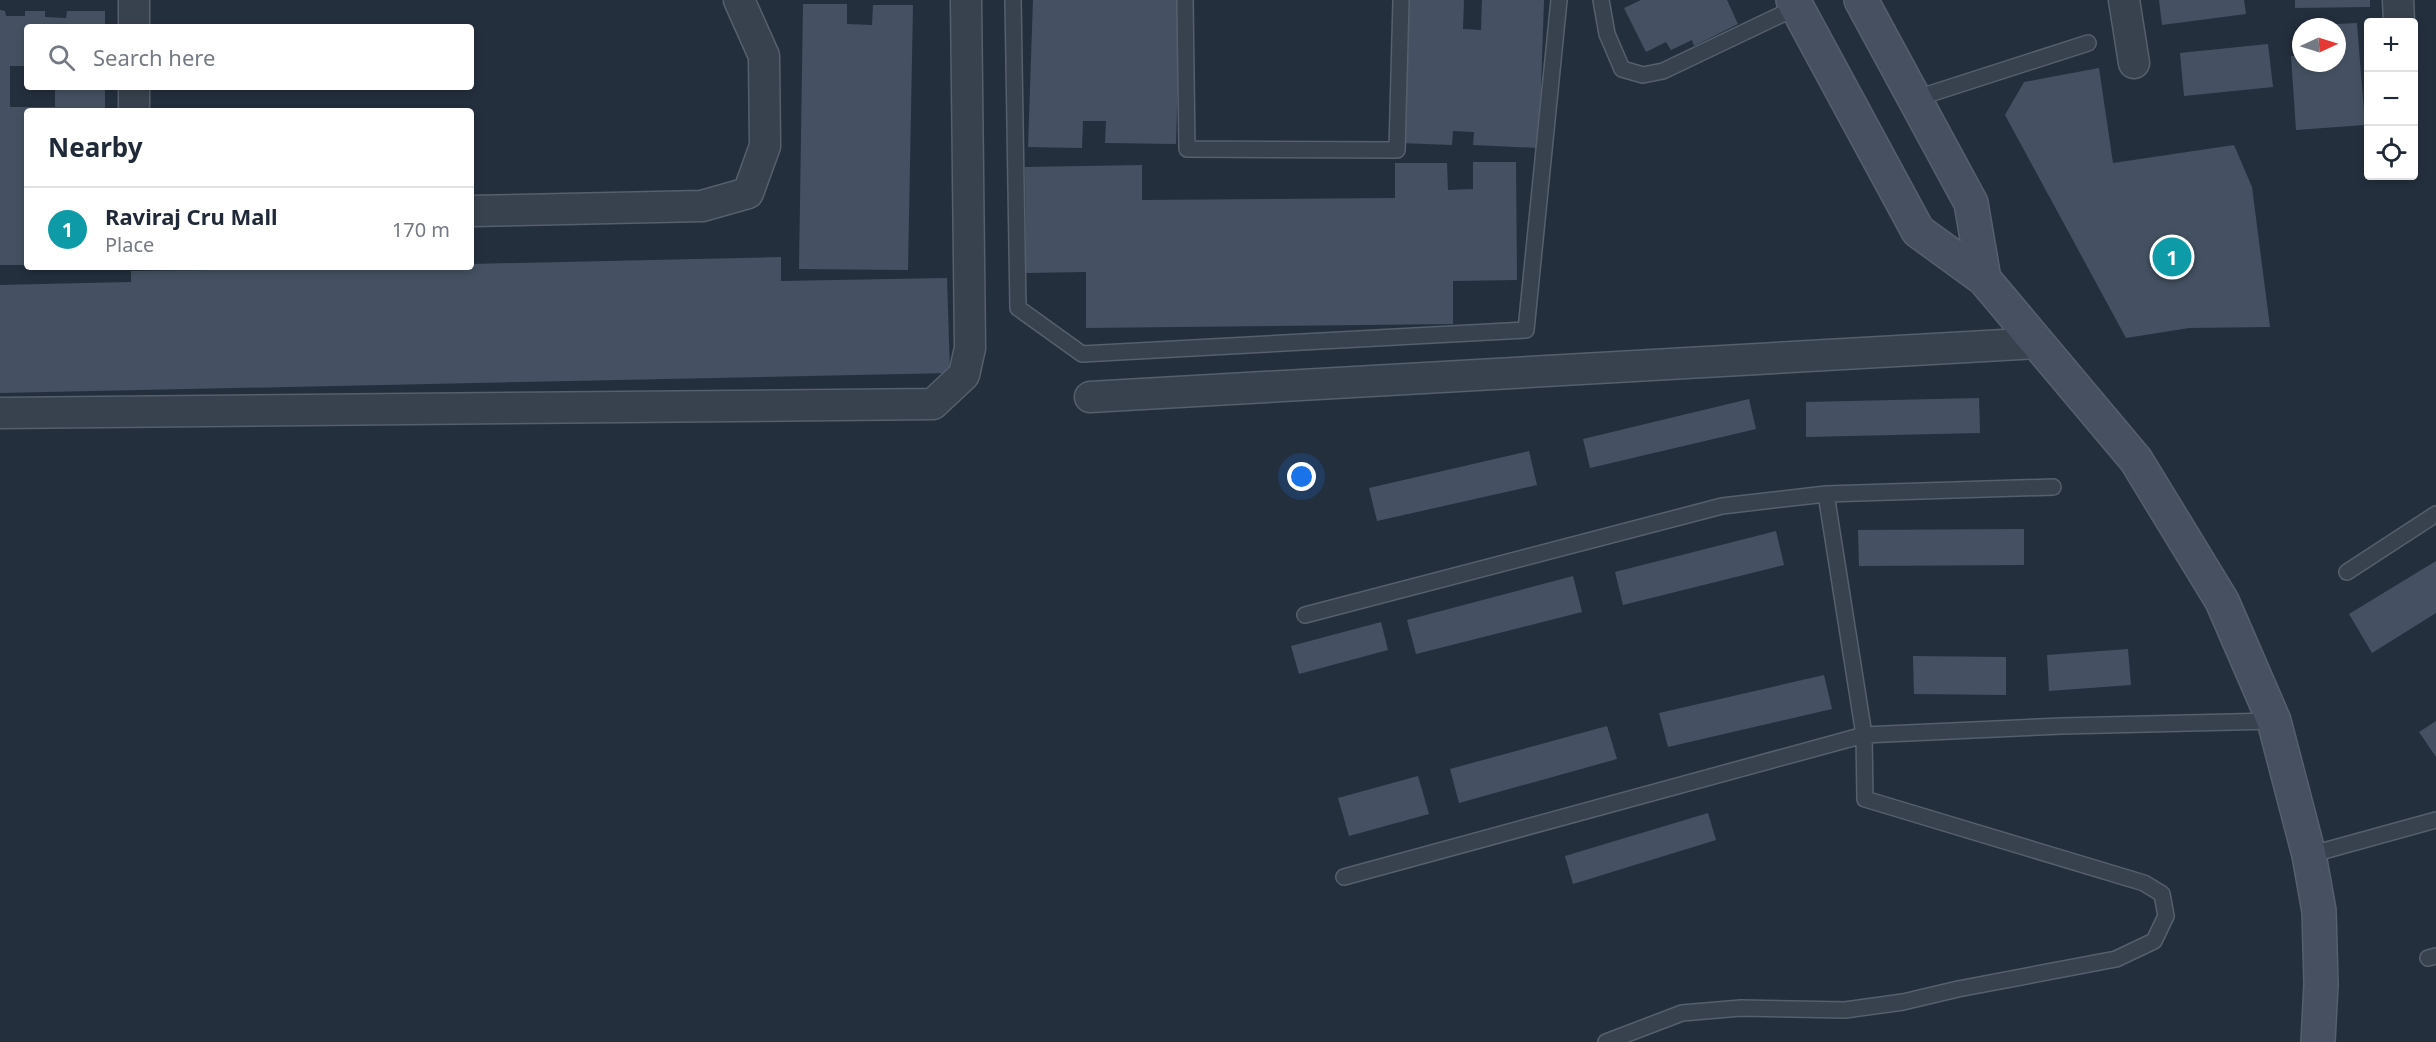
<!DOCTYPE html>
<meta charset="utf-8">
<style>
:root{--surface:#fff;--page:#f6f6f7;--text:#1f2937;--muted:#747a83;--line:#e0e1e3;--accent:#4f688e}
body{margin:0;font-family:"Noto Sans",sans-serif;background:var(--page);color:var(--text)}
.controls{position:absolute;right:18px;top:18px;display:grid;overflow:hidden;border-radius:6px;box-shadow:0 3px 9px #0003}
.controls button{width:54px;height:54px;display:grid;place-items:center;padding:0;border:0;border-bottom:2px solid var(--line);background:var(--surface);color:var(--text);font:30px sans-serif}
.compass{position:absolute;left:2292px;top:18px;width:54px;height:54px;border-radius:50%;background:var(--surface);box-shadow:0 3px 9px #0003;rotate:86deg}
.you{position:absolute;left:1302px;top:477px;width:21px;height:21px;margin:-15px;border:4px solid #fff;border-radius:50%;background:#1a73e8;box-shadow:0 0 0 9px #1a73e833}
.badge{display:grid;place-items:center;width:39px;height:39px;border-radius:50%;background:var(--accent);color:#fff;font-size:20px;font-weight:700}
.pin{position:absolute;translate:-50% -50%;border:3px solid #fff;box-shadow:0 2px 6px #0006}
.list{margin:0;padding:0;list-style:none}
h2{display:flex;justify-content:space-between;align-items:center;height:78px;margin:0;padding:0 24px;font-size:26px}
h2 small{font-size:20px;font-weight:400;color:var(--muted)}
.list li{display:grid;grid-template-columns:39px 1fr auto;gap:18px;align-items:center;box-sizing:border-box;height:84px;padding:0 24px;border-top:2px solid var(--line)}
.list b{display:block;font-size:22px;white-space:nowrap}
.list p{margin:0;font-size:20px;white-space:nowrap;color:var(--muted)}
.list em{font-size:20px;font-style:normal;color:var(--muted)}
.icon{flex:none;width:33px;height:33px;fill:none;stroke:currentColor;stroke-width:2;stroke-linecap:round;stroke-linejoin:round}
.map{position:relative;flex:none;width:2436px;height:1042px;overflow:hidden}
.search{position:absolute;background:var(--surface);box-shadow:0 3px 9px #0003;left:24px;top:24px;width:450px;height:66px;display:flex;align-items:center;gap:15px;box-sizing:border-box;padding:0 21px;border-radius:6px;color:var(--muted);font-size:22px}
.panel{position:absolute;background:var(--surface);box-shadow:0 3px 9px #0003;left:24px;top:108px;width:450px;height:162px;border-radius:6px}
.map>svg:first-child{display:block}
.building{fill:#455162}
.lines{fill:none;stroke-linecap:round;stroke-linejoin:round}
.lane-casing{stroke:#565f6c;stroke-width:18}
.street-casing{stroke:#565f6c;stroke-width:33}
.secondary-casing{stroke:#565f6c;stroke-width:36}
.lane{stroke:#38414e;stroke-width:15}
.street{stroke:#38414e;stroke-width:30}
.secondary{stroke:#465061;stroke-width:33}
</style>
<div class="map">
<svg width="2436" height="1042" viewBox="0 0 2436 1042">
<rect width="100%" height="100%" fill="#242f3e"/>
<path class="building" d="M1033,0H1180L1176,144L1105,143L1106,121H1083L1082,148L1028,147Z
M1405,0H1464L1463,29L1481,30L1482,0H1544L1539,148L1473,145L1474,132L1453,131L1452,145L1400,143Z
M1641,0H1727L1738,24L1694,46L1692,40L1671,50L1666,42L1646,52L1624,8Z
M2159,0H2244L2246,14L2162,25Z
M2295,0H2370V7L2295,8Z
M803,4H847V24L872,25L873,5H913L908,270L799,269Z
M0,10L5,11L6,16H25V11H45V17L66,18L67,11H105V27H27V66H10V107H55V87H105V111H27V265H0Z
M2357,23L2365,125L2296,130L2291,56H2297L2295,35L2301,34V63H2337V27L2317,25Z
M2268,44L2273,87L2184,96L2180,53Z
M2099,68L2113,163L2234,145L2252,187L2270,327L2189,328L2126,338L2005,115L2024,82Z
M1473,162H1516L1517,280L1453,281V324L1086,328V272L1026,273L1025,167L1142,165V200L1395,198V163H1447L1448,190L1473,189Z
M781,257V281L947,278L950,373L0,393V285L131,282V271L471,267V264Z
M1979,398L1980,433L1806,437V402Z
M1749,399L1756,429L1590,468L1583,439Z
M1529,451L1537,485L1377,521L1369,488Z
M2024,529V565L1859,566L1858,530Z
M1776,531L1784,565L1623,605L1615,572Z
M2436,561V613L2372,653L2349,614Z
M1573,576L1582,612L1416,654L1407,620Z
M1381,622L1388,650L1299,674L1291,646Z
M2128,649L2131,685L2049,691L2047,655Z
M1913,656L2006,657V695L1914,694Z
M1824,675L1832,709L1668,747L1659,713Z
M2436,721V757L2419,732Z
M1607,726L1617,759L1459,803L1450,769Z
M1418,776L1429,814L1349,836L1338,798Z
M1708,813L1716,840L1573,884L1565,856Z"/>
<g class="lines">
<defs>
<path id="lane" d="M1013,0L1018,308L1082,354L1526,330L1559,0
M1185,0L1187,149L1397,150L1401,0
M1601,0L1607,34L1622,69L1643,75L1663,71L1797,7
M1914,99L2088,43
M2347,572L2436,514
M1305,615L1722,506L1826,494
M2309,855L2436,820
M1344,877L1864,735L2062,726L2274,721
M2428,958L2436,956
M1606,1042L1682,1013L1741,1008L1845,1010L1903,1002L1958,989L2116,959L2154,941L2166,916L2162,894L2144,883L1865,799L1864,735L1826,494L2053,487"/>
<path id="street" d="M2124,0L2134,63
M2398,0L2399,22
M134,27V0
M134,111V87
M471,211L702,206L748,193L765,146L764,56L739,0
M1090,397L2038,343
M0,413L933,404L964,375L970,348L966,0"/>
<path id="secondary" d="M1793,0L1918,231L1984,279L2136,460L2222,601L2274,721L2309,855L2319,911L2321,984L2318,1042
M1861,0L1971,203L1984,279"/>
</defs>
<use href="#lane" class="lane-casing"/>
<use href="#street" class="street-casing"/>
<use href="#secondary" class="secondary-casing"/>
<use href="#lane" class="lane"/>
<use href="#street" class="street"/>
<use href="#secondary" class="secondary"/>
</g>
</svg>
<div class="controls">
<button>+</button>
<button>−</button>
<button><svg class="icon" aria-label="locate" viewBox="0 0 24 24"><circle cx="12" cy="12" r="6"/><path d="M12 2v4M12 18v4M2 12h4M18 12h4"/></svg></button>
</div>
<svg class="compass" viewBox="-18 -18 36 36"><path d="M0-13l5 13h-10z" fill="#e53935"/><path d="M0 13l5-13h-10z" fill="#747a83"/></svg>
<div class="you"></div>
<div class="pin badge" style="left:2172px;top:257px;background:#0f9aa8">1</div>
<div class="search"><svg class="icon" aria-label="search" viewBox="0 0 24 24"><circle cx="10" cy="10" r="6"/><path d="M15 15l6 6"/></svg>Search here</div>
<section class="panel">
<h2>Nearby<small></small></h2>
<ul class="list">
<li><span class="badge" style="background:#0f9aa8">1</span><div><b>Raviraj Cru Mall</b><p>Place</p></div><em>170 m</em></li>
</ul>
</section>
</div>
